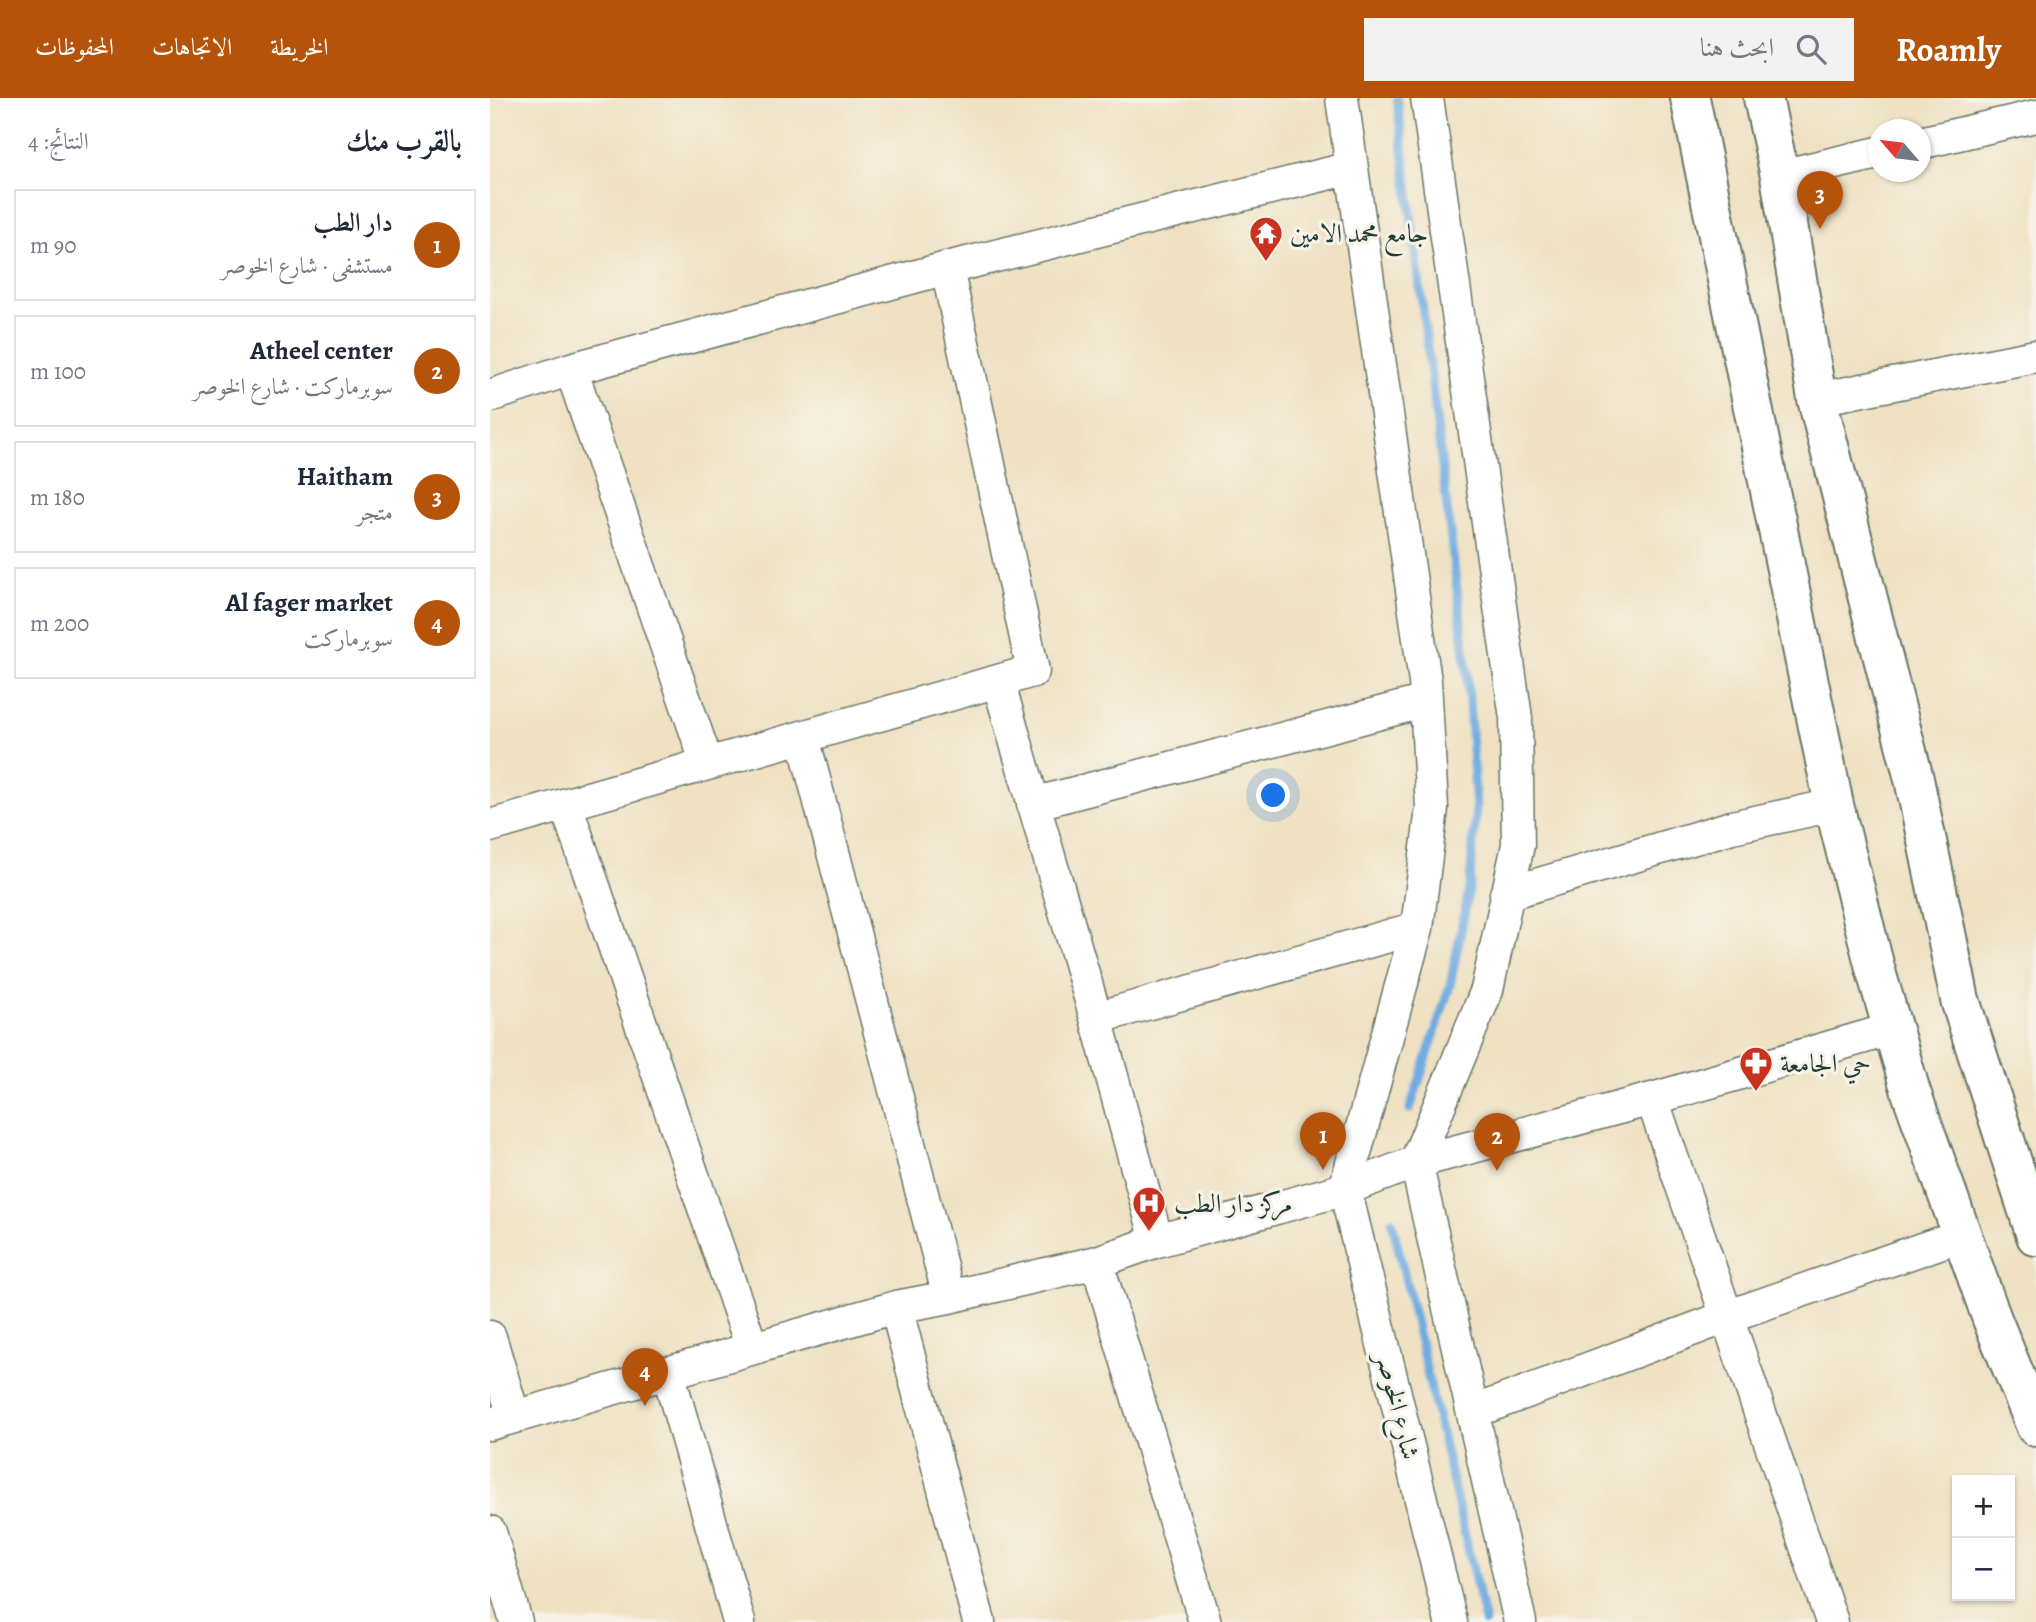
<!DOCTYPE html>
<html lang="ar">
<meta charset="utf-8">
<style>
:root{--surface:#fff;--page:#f2f2f3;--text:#1f2937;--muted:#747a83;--line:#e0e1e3;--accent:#b45309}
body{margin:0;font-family:Alegreya,Amiri,serif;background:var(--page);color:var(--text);direction:rtl}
.controls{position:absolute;right:21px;bottom:21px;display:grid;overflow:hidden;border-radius:0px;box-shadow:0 2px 5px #0004}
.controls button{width:63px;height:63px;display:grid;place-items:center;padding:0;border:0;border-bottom:2px solid var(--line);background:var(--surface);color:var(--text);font:35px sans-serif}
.compass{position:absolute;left:1378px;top:21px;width:63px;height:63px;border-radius:50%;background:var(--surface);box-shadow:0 2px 5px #0004;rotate:298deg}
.you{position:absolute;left:784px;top:698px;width:24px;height:24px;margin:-18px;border:5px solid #fff;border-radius:50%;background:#1a73e8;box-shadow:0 0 0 10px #1a73e833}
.badge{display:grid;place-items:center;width:46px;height:46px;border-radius:50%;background:var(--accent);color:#fff;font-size:23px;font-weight:700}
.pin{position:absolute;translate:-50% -58px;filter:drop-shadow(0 2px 4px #0008)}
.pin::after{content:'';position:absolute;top:37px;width:24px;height:21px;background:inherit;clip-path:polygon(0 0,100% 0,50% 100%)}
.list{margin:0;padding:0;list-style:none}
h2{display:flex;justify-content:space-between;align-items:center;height:91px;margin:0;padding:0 28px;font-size:30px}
h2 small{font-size:23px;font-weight:400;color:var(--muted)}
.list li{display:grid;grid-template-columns:46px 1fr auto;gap:21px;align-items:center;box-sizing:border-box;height:112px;margin:0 14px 14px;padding:0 14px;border:2px solid var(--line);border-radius:0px}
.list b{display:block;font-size:26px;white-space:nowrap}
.list p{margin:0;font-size:23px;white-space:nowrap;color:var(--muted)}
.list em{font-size:23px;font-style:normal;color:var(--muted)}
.icon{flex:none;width:38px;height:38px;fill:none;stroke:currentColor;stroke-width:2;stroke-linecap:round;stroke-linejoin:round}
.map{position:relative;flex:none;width:1546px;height:1524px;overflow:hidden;direction:ltr}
header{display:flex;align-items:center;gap:42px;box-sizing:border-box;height:98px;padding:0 35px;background:var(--accent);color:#fff}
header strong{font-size:33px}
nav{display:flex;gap:38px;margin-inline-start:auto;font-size:24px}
.search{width:490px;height:63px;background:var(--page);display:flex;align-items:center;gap:18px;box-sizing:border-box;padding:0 24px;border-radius:0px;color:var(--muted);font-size:26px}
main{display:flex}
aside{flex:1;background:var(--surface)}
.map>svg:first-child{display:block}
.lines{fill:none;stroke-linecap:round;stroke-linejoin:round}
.stream{stroke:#6face1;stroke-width:9}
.street-casing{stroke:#687666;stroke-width:35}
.secondary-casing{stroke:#687666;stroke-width:42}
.street{stroke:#fff;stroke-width:32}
.secondary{stroke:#fff;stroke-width:38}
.labels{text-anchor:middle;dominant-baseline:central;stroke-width:6;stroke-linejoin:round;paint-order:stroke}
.poi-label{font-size:26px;fill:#1f3d34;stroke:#f7f3e8;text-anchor:start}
.street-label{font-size:26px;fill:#1f3d34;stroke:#f7f3e8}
</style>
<header>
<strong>Roamly</strong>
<div class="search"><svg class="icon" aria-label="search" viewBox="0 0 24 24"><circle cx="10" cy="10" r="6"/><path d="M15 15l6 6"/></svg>ابحث هنا</div>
<nav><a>الخريطة</a><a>الاتجاهات</a><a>المحفوظات</a></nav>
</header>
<main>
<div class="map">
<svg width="1546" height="1524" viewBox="0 0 1546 1524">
<rect width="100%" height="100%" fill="#f7f3e8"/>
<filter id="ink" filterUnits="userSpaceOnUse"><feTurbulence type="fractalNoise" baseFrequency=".0143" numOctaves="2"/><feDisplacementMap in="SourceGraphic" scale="14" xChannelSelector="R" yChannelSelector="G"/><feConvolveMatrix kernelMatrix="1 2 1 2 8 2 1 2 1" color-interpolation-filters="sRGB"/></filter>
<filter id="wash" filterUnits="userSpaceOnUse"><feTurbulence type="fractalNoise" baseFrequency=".00686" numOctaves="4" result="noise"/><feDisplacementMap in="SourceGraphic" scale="28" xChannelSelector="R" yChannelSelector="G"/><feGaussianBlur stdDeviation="1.57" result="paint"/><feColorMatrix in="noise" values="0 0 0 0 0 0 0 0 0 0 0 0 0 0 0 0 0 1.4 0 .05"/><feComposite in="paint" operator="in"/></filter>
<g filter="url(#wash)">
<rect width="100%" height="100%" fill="#efe1c2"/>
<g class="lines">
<path class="stream" d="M907,0L977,573L986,710L980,786L960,888L920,1011
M902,1123L995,1524"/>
</g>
</g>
<g filter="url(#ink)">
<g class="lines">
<defs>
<path id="street" d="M852,0L935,583L942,710L927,830L855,1091L961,1524
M937,0L1026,620L1028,747L997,892L926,1064L1030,1524
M1430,45L1546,18
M1290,78L1388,55
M81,271L217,666
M0,298L81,271L457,170L861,70
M1327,301L1546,258
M508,583L606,920L667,1143
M313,639L459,1199
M543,706L936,603
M76,707L262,1250
M0,728L543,573L457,170
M1016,796L1242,729L1344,707
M606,920L927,830
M1162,1001L1342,1524
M607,1164L715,1524
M406,1209L489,1524
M0,1239L24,1319
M178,1274L249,1524
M983,1314L1236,1219L1472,1137
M0,1326L406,1209L459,1199L607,1164L667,1143L855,1091L926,1064L1162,1001L1402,931
M0,1434L26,1524"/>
<path id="secondary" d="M1200,0L1344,707L1385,870L1421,994L1502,1221L1546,1329
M1273,0L1290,78L1327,301L1424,681L1470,902L1546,1138"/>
</defs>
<use href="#street" class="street-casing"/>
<use href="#secondary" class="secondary-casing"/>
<use href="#street" class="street"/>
<use href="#secondary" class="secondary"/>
</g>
</g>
<defs>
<symbol id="temple-pin" viewBox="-11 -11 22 30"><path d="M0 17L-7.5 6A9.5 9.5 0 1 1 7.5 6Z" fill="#c8321e" stroke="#f7f3e8"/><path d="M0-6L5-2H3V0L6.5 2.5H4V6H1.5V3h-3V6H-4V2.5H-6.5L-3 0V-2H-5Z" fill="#fff"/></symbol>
<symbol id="pharmacy-pin" viewBox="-11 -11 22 30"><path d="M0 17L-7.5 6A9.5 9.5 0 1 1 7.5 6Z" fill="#c8321e" stroke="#f7f3e8"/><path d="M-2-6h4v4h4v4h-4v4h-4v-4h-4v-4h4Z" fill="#fff"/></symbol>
<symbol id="hospital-pin" viewBox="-11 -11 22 30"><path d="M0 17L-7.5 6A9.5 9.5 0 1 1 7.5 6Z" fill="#c8321e" stroke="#f7f3e8"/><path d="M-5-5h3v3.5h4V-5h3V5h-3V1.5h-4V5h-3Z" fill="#fff"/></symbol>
</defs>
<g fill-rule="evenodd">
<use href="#temple-pin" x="757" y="116" width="38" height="52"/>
<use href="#pharmacy-pin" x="1247" y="946" width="38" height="52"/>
<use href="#hospital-pin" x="640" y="1086" width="38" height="52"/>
</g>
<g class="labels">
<g class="poi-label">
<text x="800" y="135">جامع محمد الامين</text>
<text x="1290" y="965">حي الجامعة</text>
<text x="684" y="1105">مركز دار الطب</text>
</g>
<g class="street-label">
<text transform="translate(908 1308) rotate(76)">شارع الخوصر</text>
</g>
</g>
</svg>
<div class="controls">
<button>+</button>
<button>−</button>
</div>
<svg class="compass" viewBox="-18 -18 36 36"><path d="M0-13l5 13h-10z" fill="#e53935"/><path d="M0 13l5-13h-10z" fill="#747a83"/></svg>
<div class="you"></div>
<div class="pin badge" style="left:833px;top:1072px">1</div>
<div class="pin badge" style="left:1007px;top:1073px">2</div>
<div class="pin badge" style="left:1330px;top:131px">3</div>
<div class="pin badge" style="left:155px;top:1308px">4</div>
</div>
<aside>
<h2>بالقرب منك<small>النتائج: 4</small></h2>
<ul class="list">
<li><span class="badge">1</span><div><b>دار الطب</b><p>مستشفى · شارع الخوصر</p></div><em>90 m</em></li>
<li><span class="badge">2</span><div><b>Atheel center</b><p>سوبرماركت · شارع الخوصر</p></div><em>100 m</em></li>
<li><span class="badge">3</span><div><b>Haitham</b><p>متجر</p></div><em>180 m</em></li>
<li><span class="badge">4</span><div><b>Al fager market</b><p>سوبرماركت</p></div><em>200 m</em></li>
</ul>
</aside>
</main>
